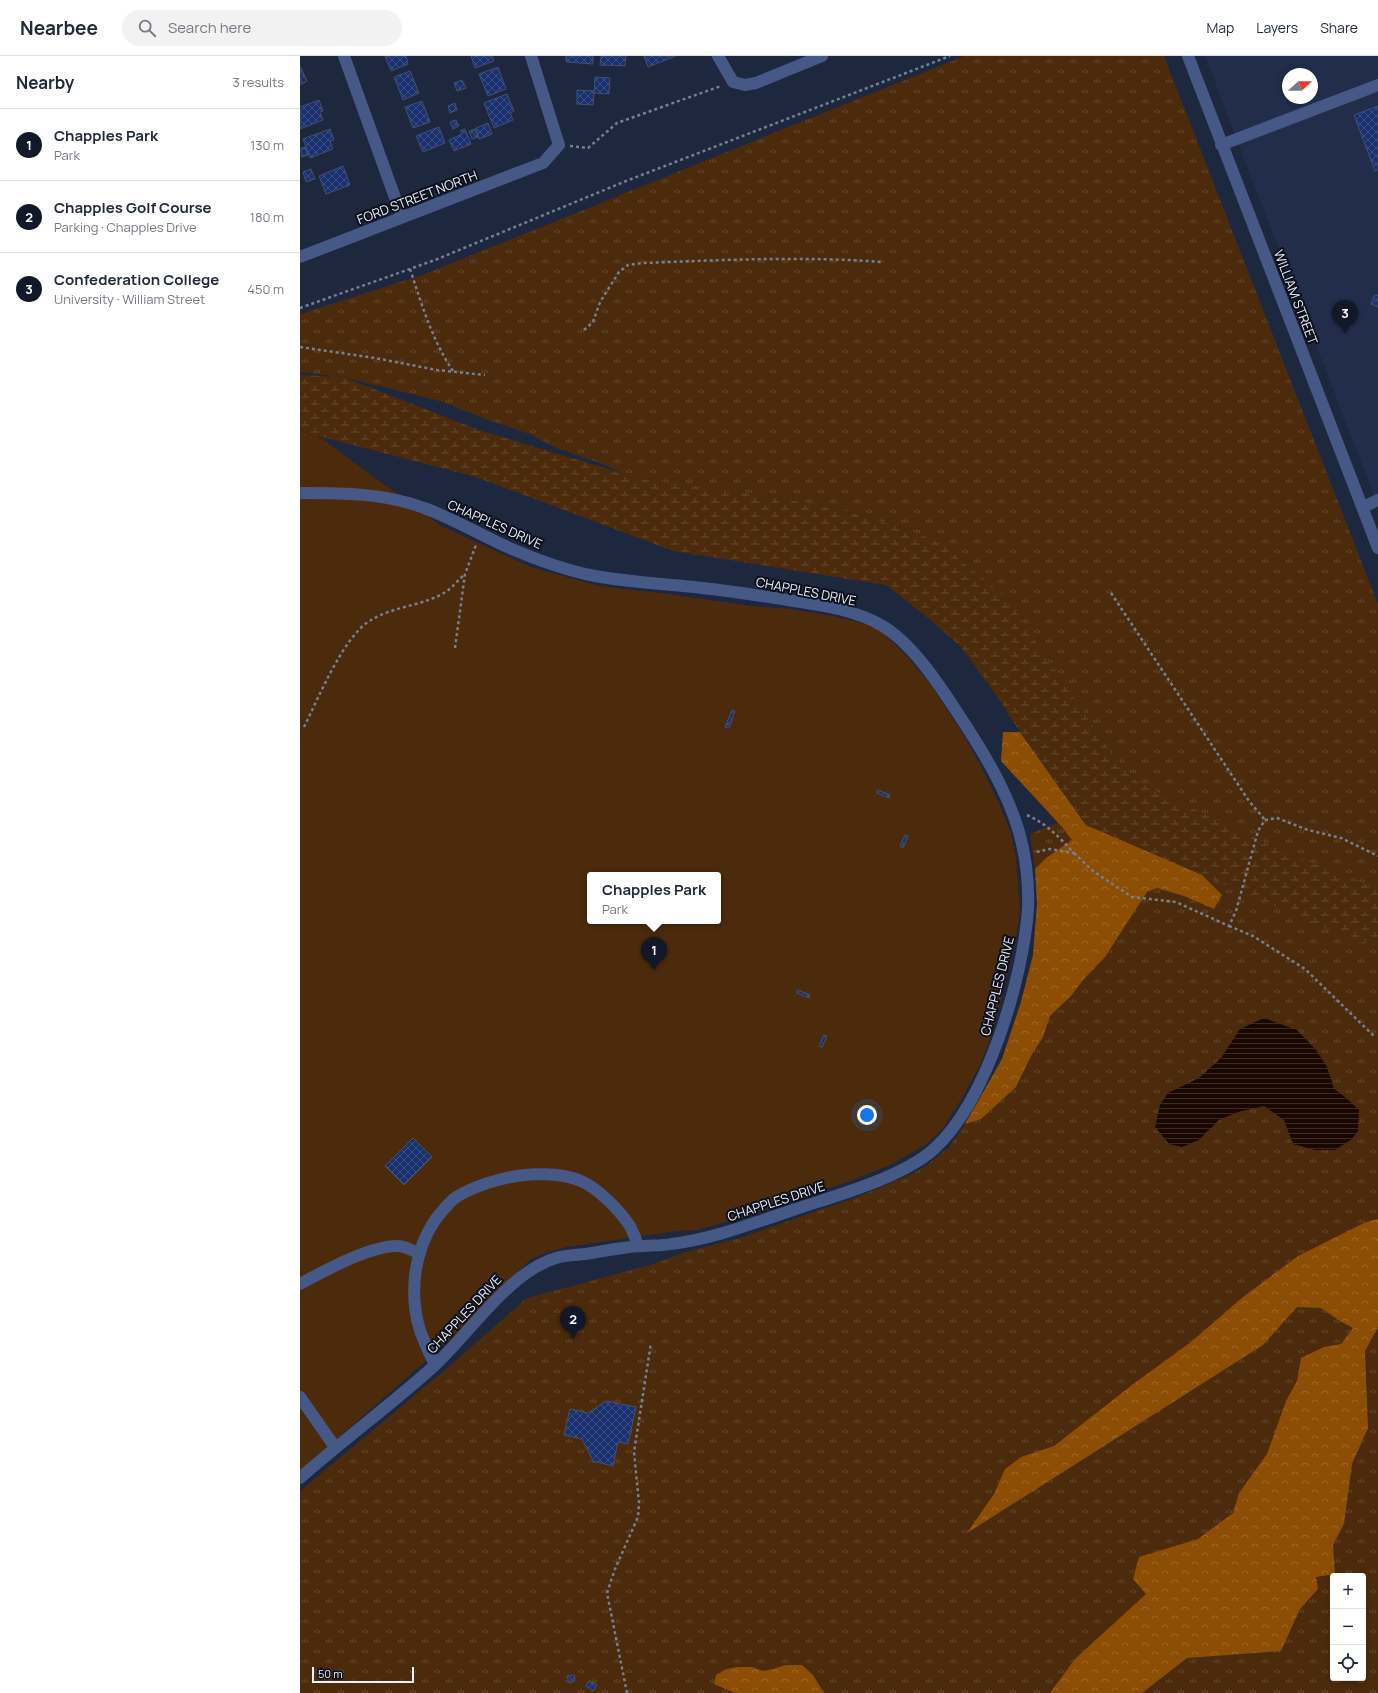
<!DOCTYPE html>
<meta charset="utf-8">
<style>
:root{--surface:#fff;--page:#f2f2f3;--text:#1f2937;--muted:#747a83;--line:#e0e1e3;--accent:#111827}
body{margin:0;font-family:Manrope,sans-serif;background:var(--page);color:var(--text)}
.controls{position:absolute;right:12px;bottom:12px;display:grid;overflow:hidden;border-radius:4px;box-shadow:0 2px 6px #0003}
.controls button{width:36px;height:36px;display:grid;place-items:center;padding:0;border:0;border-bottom:1px solid var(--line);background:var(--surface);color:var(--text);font:20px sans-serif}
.compass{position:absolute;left:982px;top:12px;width:36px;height:36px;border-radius:50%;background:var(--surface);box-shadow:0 2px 6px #0003;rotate:69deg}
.scale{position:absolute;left:12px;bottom:10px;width:102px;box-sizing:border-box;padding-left:4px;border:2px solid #eaf0fd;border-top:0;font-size:11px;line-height:14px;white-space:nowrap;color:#eaf0fd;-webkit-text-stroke:3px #0c101b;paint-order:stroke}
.you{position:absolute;left:567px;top:1059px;width:14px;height:14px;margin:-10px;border:3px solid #fff;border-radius:50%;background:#1a73e8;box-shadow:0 0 0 6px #1a73e833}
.badge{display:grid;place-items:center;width:26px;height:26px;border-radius:50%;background:var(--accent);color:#fff;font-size:13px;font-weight:700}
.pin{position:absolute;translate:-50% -33px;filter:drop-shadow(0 1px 2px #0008)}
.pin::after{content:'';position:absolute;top:21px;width:14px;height:12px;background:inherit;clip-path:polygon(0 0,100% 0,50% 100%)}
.popup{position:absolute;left:287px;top:816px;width:134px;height:52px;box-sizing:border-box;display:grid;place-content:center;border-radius:4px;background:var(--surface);filter:drop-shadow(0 1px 3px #0005);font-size:13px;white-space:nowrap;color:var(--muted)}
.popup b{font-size:15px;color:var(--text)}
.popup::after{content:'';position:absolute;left:50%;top:100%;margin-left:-8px;border:8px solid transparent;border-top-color:var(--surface)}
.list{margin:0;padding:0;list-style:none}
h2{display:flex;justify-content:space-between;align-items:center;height:52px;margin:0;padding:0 16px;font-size:17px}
h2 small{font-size:13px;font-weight:400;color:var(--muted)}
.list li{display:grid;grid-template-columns:26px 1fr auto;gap:12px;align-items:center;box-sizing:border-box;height:72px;padding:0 16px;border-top:1px solid var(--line)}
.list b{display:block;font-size:15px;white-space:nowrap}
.list p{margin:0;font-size:13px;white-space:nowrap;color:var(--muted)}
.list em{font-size:13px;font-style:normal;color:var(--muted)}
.icon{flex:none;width:22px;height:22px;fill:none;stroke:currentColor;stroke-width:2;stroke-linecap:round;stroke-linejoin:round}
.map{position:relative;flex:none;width:1078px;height:1637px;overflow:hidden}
header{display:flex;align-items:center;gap:24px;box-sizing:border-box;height:56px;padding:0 20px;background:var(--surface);border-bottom:1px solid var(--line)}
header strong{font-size:19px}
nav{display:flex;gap:22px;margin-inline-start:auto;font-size:14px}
.search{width:280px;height:36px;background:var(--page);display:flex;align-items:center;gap:10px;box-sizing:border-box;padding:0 14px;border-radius:22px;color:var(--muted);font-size:15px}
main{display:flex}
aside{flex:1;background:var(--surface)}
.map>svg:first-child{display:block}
.built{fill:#212d4b;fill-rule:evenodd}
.grass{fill:url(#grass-tufts);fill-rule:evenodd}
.forest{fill:url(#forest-crowns)}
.wetland{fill:url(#wetland-marsh)}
.park{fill:#4b2b0b;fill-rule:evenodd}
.water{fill:url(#water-rules)}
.building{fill:url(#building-cross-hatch);stroke:#44506a}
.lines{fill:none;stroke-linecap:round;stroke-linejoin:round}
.path{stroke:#777f92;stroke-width:2.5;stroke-dasharray:3 3;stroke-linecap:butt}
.minor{stroke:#465986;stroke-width:12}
.labels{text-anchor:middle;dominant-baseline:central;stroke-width:4;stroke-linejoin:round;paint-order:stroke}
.street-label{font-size:13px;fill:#eaf0fd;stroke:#0c101b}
</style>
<header>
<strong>Nearbee</strong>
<div class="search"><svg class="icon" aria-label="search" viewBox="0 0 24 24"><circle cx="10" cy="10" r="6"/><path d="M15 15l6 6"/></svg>Search here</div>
<nav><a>Map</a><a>Layers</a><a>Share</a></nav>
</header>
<main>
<aside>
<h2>Nearby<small>3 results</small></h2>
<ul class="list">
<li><span class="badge">1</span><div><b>Chapples Park</b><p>Park</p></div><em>130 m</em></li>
<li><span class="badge">2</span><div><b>Chapples Golf Course</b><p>Parking · Chapples Drive</p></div><em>180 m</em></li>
<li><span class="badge">3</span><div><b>Confederation College</b><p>University · William Street</p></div><em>450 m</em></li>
</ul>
</aside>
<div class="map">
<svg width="1078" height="1637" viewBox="0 0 1078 1637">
<defs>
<pattern id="grass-tufts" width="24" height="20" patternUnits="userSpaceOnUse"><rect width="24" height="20" fill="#4b2b0b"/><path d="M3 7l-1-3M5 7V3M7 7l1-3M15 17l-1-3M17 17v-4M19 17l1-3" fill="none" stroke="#654a2f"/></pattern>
<pattern id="forest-crowns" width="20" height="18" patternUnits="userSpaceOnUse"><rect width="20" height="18" fill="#8c4e05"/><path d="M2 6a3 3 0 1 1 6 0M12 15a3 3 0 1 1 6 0" fill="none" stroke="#9c682a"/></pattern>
<pattern id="wetland-marsh" width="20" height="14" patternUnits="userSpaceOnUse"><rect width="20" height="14" fill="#4b2b0b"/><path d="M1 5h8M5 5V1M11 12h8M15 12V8" fill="none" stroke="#654a2f"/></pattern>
<pattern id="water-rules" width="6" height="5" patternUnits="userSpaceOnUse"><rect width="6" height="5" fill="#190700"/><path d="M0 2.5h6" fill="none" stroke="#3b2b26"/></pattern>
<pattern id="building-cross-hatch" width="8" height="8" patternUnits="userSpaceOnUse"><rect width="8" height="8" fill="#1b316f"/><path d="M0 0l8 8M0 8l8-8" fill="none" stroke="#3c4f84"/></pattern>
</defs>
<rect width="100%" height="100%" fill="#1d273e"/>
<path class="built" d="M905,0H1078V450L945,105ZM988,18H1012V42H988Z"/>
<path class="grass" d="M664,0H864L1078,548V1637H0V1435L145,1314L227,1242L350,1209L389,1195L440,1182L560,1140L612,1118L626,1110L649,1091L665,1068L702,1003L721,946L733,899L737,848L736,820L730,778L842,730L831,720L810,695L744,599L679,520L660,504L612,475L545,455L480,442L428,436H363L300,407L256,392L230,378L185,363L143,346L43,321L0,316V258L125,218ZM1033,1520H1063V1622H1033Z"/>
<path class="forest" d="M703,676H720L786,769L901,818L922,839L914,853L884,840L857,832L847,836L805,901L783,924L771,940L750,960L743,981L731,1000L716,1031L681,1063L665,1068L702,1003L721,946L733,899L737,848L735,813L746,802L772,784L762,771L701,705Z
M1078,1163V1271L1065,1295L1068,1372L1052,1408L1044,1468L1033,1489L1035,1518L1016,1521L1018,1533L1000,1553L981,1595L887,1602L842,1637H750L775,1603L846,1538L833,1523L839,1501L898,1483L933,1457L939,1437L967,1398L986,1345L997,1325L1001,1302L1024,1291L1041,1288L1053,1272L1040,1265L1021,1252L997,1251L963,1289L667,1477L694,1438L705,1413L721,1401L754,1390L832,1329L891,1286L943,1241L998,1200L1066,1166Z
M486,1609H502L513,1619L524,1637H435L414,1628L416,1619L427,1613L437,1611H452L463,1615L473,1613Z"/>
<path class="wetland" d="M0,319L43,321L179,374L341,423L480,442L545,455L612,475L644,489L667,510L706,540L744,598L810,695L831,720L839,727L990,798L1078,833V880L1063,888L786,769L720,676L697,640L660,590L629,563L586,529L373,495L176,421L18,380H0Z"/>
<path class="park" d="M0,380H18L141,470L231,511L300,530L361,537L451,550L491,553L533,560L566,568L582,576L608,601L631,629L659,671L681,710L700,749L711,777L716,802L720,855L715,887L693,976L680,1009L661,1044L644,1071L627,1088L590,1109L548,1126L422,1167L398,1174L377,1175L267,1191L248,1196L231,1203L151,1283L0,1415ZM290,819H418V865H290Z"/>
<path class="water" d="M964,962L997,974L1016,994L1027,1011L1034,1033L1045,1041L1059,1054L1058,1075L1052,1083L1035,1094H1015L993,1088L984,1064L964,1050L938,1056L919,1064L899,1084L882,1091L869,1088L855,1071L860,1049L868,1037L899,1022L921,1002L940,973Z"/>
<path class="building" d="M85,0H106L108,8L91,15Z
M171,0H192L194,5L175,12Z
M266,0H293V8L266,6Z
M301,0H326L325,10L300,9Z
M344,0H376L348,11Z
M0,10L7,25L0,29Z
M198,11L206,33L188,40L179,18Z
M110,15L119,37L103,44L94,21Z
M295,21L310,22L309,38L294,37Z
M162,24L166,32L157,35L154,27Z
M277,34L294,35L293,49L277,48Z
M207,38L214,55L210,57L213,64L194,72L184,47Z
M19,44L23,55L20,56L23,64L0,73V51Z
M122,45L130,66L113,72L105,51Z
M155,47L157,54L150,57L148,50Z
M1078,50V114L1075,115L1054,59Z
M156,64L159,70L153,73L150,66Z
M188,67L192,78L179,83L176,72Z
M139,71L145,87L123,96L116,80Z
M30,73L34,84L30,85L33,93L10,102L3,83Z
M165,73L171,88L154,95L149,84L162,78L160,75Z
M175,73L178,81L172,83L169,75Z
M5,91L8,99L2,101L0,93Z
M43,110L50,129L26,138L19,120Z
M11,113L15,123L6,126L3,116Z
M1078,239V251L1071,248L1074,240Z
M432,654L435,655L429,672L425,671Z
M578,734L590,739L589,742L577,737Z
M605,779L608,780L603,792L600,790Z
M498,934L510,939L509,942L497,937Z
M524,979L527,980L522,991L519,990Z
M113,1082L132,1101L104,1129L85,1110Z
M306,1345L336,1351L328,1388L318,1386L313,1410L293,1405L282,1383L264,1379L270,1353L288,1357Z
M274,1619L275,1625L269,1627L267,1620Z
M289,1625L297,1629L293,1635L286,1630Z"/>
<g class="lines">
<path class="path" d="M270,90L288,92L317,67L421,30
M110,213C122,249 132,284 153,315
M0,252L135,204L326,125L650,0
M284,274L293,266L300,246L319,216L328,209L343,207C423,204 503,200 582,206
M0,291L75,302L137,314L185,319
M811,537L949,745L965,764
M155,592L165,518L176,489
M4,671C18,643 44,579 71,564C94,550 127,549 147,535C154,530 159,523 165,518
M727,759C747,768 759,781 774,797L750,793L736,796
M774,797L793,815L832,841L876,846L929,870L936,855L958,775L965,764L977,762L1008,774L1041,782L1078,800
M929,870L953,880L1005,913L1075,981
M327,1637L307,1537L315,1513L338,1461L339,1447L334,1396L351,1287"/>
<path class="minor" d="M44,0L102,161
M418,0L433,26L445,29L456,27L522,0
M888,0L1078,492
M921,89L1078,29
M0,201L243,107L259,89L231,0
M0,437C42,437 85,437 124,452C152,462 177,477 203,489C232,502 264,514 295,520C333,527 373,528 411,533C437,536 462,540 488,544C519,549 553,553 581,569C612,587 638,627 657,656C682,694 706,732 719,776C726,801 729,828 728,853C723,923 687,1045 634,1093C602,1122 534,1140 493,1154C453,1167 413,1183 371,1188C362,1190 352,1189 342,1190C323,1191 304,1195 285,1198C276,1199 265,1199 256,1202C209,1216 170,1277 134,1310C91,1349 44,1383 0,1422
M1063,451L1078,444
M0,1228C24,1215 71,1189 98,1190C105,1190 113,1195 119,1197
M135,1309C127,1292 119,1276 116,1258C110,1221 119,1180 144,1153C148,1149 151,1145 155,1142C170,1132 189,1126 206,1122C227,1117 261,1116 281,1125C298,1132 320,1155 330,1170C333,1176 336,1183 338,1190
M0,1341L35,1391"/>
</g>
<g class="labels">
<g class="street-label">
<text transform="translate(117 141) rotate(-21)">FORD STREET NORTH</text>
<text transform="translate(996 241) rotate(69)">WILLIAM STREET</text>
<text transform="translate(195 468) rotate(24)">CHAPPLES DRIVE</text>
<text transform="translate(506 535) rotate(11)">CHAPPLES DRIVE</text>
<text transform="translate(697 930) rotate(-76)">CHAPPLES DRIVE</text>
<text transform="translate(476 1145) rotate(-18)">CHAPPLES DRIVE</text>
<text transform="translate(164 1258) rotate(-47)">CHAPPLES DRIVE</text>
</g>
</g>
</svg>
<div class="controls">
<button>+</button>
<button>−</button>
<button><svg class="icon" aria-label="locate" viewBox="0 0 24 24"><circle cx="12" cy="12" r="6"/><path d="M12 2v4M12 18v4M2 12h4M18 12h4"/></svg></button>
</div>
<svg class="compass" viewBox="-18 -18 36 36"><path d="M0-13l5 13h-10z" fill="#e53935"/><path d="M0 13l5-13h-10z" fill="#747a83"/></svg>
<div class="scale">50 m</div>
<div class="you"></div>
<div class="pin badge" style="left:354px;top:914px">1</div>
<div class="popup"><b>Chapples Park</b>Park</div>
<div class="pin badge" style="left:273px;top:1283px">2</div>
<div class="pin badge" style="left:1045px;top:277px">3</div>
</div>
</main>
